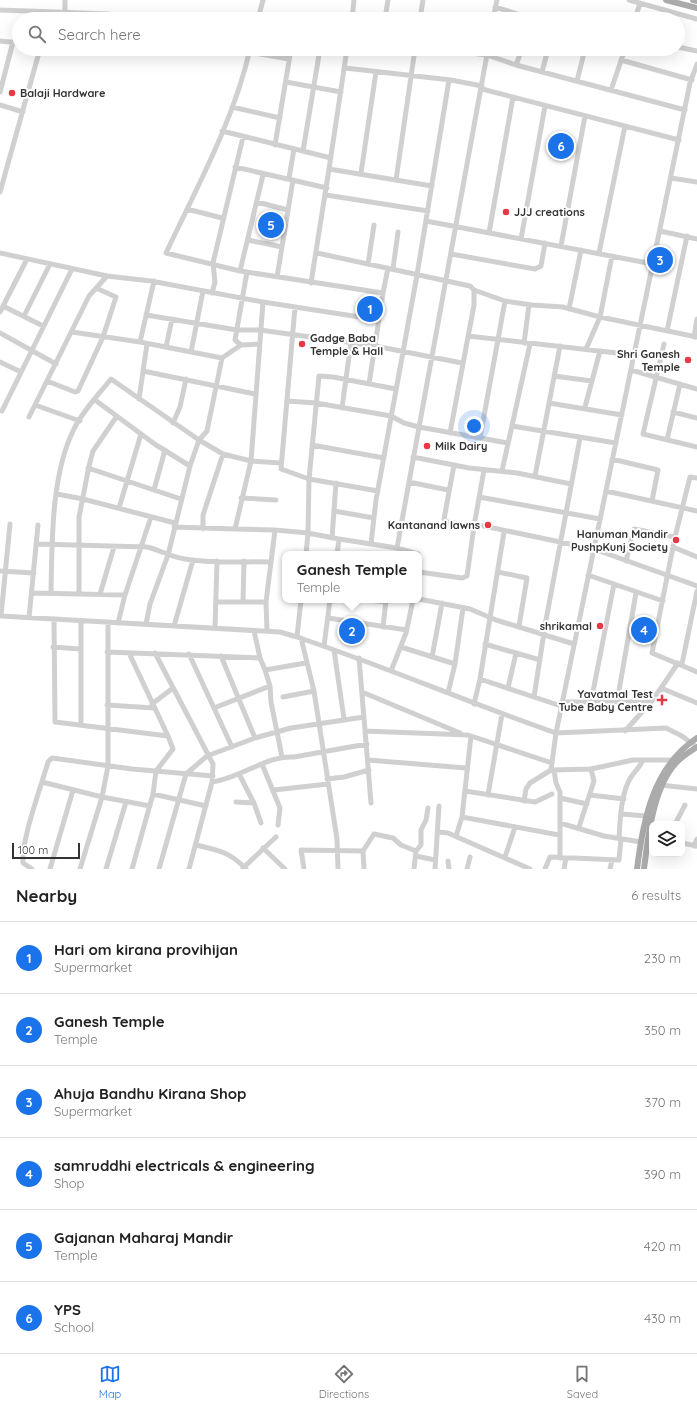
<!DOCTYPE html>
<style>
:root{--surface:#fff;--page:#f6f6f6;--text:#222;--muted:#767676;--line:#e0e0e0;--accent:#1a73e8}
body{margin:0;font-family:Quicksand,sans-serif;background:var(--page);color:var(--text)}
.controls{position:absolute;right:12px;bottom:12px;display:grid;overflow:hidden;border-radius:8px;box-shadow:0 4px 16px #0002}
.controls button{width:36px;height:36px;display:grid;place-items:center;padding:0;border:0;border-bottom:1px solid var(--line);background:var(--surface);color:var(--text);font:20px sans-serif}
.scale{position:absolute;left:12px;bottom:10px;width:68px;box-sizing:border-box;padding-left:4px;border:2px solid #333;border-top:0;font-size:11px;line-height:14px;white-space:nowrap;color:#333;-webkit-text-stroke:3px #fff;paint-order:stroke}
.you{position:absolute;left:474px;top:426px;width:14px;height:14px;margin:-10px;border:3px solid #fff;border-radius:50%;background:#1a73e8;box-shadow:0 0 0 6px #1a73e833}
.badge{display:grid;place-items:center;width:26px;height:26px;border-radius:50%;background:var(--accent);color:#fff;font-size:13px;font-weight:700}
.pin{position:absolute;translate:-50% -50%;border:2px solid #fff;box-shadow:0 1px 4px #0006}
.popup{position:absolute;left:282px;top:551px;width:140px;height:52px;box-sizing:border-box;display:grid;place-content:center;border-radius:8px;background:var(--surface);filter:drop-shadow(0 1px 3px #0005);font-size:13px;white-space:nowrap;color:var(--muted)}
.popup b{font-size:15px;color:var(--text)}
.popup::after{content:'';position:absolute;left:50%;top:100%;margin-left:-8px;border:8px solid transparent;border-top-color:var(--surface)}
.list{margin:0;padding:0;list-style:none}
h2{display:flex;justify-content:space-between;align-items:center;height:52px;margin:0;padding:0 16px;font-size:17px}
h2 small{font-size:13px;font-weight:400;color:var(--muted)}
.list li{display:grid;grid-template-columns:26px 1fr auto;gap:12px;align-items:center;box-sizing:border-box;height:72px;padding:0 16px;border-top:1px solid var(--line)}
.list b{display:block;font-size:15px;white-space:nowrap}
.list p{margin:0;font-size:13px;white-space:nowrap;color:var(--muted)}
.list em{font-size:13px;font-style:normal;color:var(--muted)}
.icon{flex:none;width:22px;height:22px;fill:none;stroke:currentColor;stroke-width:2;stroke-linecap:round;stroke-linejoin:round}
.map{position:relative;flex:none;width:697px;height:869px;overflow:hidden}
.search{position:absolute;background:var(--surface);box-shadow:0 4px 16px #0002;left:12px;right:12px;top:12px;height:44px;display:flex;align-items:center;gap:10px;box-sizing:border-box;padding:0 14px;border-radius:22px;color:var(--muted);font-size:15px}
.sheet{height:484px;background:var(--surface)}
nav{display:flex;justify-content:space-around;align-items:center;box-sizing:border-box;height:56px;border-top:1px solid var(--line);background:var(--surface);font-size:11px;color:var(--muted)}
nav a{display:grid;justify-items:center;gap:2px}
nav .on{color:var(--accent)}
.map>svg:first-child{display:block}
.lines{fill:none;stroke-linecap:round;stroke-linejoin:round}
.minor{stroke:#d0d0d0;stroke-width:5}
.major{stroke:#ababab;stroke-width:6}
.poi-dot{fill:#e63946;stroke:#fff;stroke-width:1.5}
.labels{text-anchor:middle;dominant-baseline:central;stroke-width:4;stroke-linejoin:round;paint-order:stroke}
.poi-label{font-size:11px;font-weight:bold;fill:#333;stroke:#fff;text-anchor:end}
</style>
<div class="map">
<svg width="697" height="869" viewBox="0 0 697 869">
<rect width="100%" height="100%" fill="#fff"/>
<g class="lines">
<path class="minor" d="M629,0L697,19
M495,7L533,19
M0,10L109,14
M65,12V0
M420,16L436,19
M258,19L263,0
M352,19L354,0
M385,19L388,0
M420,19L423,0
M493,19L497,0
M635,19L640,3
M0,41L19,43
M678,47L697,51
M250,49C234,120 197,187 166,253L240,271L383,293
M347,49L329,169L432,186
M439,49L487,55L516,65L685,110
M249,52L289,59
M621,60L692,80
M516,65L522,49
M345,68L451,80L482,86
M542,72L548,49
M577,81L585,49
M286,82L341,92
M482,89L679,140
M611,90L625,49
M0,92L13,42
M0,105L23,112
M232,107L280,118
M222,131L331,158
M275,145L291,49
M303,151L320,49
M235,167L327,188
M361,173L376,72
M289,178L294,149
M671,178L697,182
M396,180L415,49
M0,192L40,49
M326,195L428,211
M257,202L288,210
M187,209L222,218
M426,221L653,264
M660,231L697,239
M489,233L513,97
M521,239L545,106
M248,240L282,247
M561,246L585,116
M0,253L107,276L151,281L263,302L251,461L235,529L275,530L308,533L306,554
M317,253L470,286L474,290V305L450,433
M599,253L625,126
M451,254L535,269L541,266L545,243
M368,264L374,225
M393,269L398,232
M240,271L263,175
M277,277L293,180
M311,283L329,169
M474,290L505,301L532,305L563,307L600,317L697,337
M212,293L215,282L213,263L243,137
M263,302L379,320
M3,306L43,326
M295,307L281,469L309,479L378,491
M569,309L581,250
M0,312L27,259
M146,315L237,330H260L375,346L462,363
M24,316L50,264
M667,331L687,236
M72,332L140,342L222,358
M0,333L56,364
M468,336L634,355
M694,337L697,319
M140,342L154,281
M524,343L529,305
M664,344L643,434L697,447
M241,345L259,344
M166,347L172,319
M586,349L600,317L612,256
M191,352L203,291
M0,362L21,372
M631,370L697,389
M143,371L255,394
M554,376L592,381
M47,381L75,392L78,391L103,337L116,297L96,288
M369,384L383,293L388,268
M396,389L333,377L319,376L309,479L308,533L339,539L397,548L418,554
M139,399L147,344
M95,400L156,445L190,466
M287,401L316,403L391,416L404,423L419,427L508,443
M549,403L622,415
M35,405L80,421
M585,407L600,351
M342,408L351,342
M2,411L72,269
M673,412L697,418
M29,417L89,296L107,276
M173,423L180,407L186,379
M512,426L616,443
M480,438L505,301
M667,440L680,384
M312,445L384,458
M413,457L469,468L517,473L571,484
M612,459L658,470L652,501
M454,465L444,519L447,522L474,526
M88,468L181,499
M502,471L530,344
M535,476L560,346
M697,478L690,477L675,537L652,653L697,672
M409,482L448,490
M154,490L165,450
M606,491L697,511
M57,494L83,499L175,523
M479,497L600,519
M241,498L276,500
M119,508L141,434
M334,511L374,518
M10,524L1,616L280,632L297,637
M474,524L594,549L697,586
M174,527L235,529
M203,529V515L223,454
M332,538L336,483
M37,544L147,547C160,550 171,557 185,559C213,564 243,561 271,562
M371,544L376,500L417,275L449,80
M673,547L697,557
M397,548L488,49
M337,554L339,539
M626,561L634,529L675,537
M0,571L34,573
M419,572L462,578L467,576L474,526L484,470
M498,572L527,578L519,626
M588,575L663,601
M33,593L125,595
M51,593C52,544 51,476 73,431C82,412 98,395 111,379L199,440L223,454L251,461L281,463
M79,593V517L89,466L93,451L117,416
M100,594L114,547
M419,599L470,609L496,620L574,644
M301,600L297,637C384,666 469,703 556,733L551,770
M370,600L385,602
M216,602H266
M243,602L244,561
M29,618L38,525
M328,618L407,630
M54,619L55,722L168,736
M118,623L125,595L151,517
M146,624L150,604L168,555L190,466L199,440L207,431L222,358L241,345L235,340L247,272
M174,626L193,560
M215,627L217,561
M383,627L386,600
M254,631L260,658L265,670L306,663
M267,631L266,602L275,530
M301,638L314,691L337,839L338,869
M485,644L540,660
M324,646L330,600
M53,647L80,649
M401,647L455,664
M334,650L344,719
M107,652L260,658
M129,653L168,736L173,749L156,771L153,794L132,869
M155,653L213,764L212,782L189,869
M189,654L232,747
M221,656L255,738
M432,657L442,603
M359,658L371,803
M682,664L697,591
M265,670L270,686L271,702L282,757
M391,671L406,633L413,600
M480,679L561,706
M508,688L516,653
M661,688L678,663
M362,692L460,733
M448,693L455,664L463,608
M283,697L314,691
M534,697L546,620L580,438
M562,702H651L661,688L697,703
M591,702L614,584
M617,702L636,593
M152,704L173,688
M474,704L480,679L504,532
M107,705L154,708
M214,708L270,686
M81,725V621
M365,731L468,735L552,763
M625,731L651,702
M694,745L682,736L666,728L556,733L690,83L697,64
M368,760L466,768
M262,764L280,808L278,825
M554,770L556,783L560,792V858
M239,774L254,803L261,823
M327,779L344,777L369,770
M42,782L102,797L150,806
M212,782C241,778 267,755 294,757L367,744
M660,785L697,789
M274,790L328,784
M465,791L535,802L552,794
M153,794L206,806
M488,795L502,714
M590,795L624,799
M560,798L587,804
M524,801L526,789L530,783L551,770L591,769L633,760H673
M236,802L254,803
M621,814L647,816
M462,817L559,835
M560,823L604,836L641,842
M675,824L685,805
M579,827L594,781L591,769
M438,832L448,833L530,869
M456,836L462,817L471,736
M619,839C620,821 621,792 631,777C635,771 640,767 643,760
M682,843L697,846
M196,845C218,850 230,852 246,869
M694,846L697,839
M263,848L285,869
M363,851L364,869
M416,856L435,860
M505,857L515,827
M448,861L449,869
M243,868L276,837
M32,869L23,863C21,840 41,787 48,762L52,758L132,769L213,776
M50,869L73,790
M80,869L102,797L108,766V622
M106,869L126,802
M159,869L186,774L207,756L255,738L291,728L364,717
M304,869L301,850L363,851L374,834L393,838L401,845L416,851
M414,869L416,851L421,845V830L426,820L428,808
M435,869L439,806
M467,869L470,857
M545,869L550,857L619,860L621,839
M564,869L566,858
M610,869L612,860"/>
<path class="major" d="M666,0L697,8
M693,0L697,1
M637,869C643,820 653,767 697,738
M644,869C648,837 653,789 675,764C681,757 689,752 697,747"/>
</g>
<g class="poi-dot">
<circle cx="12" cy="93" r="4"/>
<circle cx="506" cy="212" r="4"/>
<circle cx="302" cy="344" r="4"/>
<circle cx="688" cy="360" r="4"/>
<circle cx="427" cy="446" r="4"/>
<circle cx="488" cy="525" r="4"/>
<circle cx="676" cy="540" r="4"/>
<circle cx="600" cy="626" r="4"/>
<path d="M660 694h4v4h4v4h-4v4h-4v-4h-4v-4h4z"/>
</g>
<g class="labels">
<g class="poi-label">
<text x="20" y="93" text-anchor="start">Balaji Hardware</text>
<text x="514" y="212" text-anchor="start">JJJ creations</text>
<text x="310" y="338" text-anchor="start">Gadge Baba<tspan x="310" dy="13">Temple &amp; Hall</tspan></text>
<text x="680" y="354">Shri Ganesh<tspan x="680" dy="13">Temple</tspan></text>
<text x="435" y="446" text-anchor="start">Milk Dairy</text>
<text x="480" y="525">Kantanand lawns</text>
<text x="668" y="534">Hanuman Mandir<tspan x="668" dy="13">PushpKunj Society</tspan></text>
<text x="592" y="626">shrikamal</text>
<text x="653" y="694">Yavatmal Test<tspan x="653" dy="13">Tube Baby Centre</tspan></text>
</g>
</g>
</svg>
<div class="controls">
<button><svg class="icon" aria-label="layers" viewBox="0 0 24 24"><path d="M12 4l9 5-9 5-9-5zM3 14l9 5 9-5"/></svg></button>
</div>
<div class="scale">100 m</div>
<div class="you"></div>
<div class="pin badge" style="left:370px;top:309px">1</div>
<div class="pin badge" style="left:352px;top:631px">2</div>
<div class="popup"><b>Ganesh Temple</b>Temple</div>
<div class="pin badge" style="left:660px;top:260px">3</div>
<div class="pin badge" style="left:644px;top:630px">4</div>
<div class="pin badge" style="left:271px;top:225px">5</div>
<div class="pin badge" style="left:561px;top:146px">6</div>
<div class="search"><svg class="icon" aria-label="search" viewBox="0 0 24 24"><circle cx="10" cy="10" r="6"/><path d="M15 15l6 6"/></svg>Search here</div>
</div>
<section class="sheet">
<h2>Nearby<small>6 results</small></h2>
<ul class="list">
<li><span class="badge">1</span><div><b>Hari om kirana provihijan</b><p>Supermarket</p></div><em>230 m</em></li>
<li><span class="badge">2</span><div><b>Ganesh Temple</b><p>Temple</p></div><em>350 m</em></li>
<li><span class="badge">3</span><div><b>Ahuja Bandhu Kirana Shop</b><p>Supermarket</p></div><em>370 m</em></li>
<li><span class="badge">4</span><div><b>samruddhi electricals &amp; engineering</b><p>Shop</p></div><em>390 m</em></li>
<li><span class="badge">5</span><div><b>Gajanan Maharaj Mandir</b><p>Temple</p></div><em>420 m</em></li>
<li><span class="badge">6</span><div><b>YPS</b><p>School</p></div><em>430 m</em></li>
</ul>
</section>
<nav>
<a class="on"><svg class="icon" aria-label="map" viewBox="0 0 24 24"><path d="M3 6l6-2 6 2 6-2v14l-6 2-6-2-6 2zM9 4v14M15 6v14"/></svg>Map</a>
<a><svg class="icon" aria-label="directions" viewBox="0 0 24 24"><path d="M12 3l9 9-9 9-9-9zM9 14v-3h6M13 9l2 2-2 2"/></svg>Directions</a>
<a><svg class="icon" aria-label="saved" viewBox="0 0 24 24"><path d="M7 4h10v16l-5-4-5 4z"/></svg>Saved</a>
</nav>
